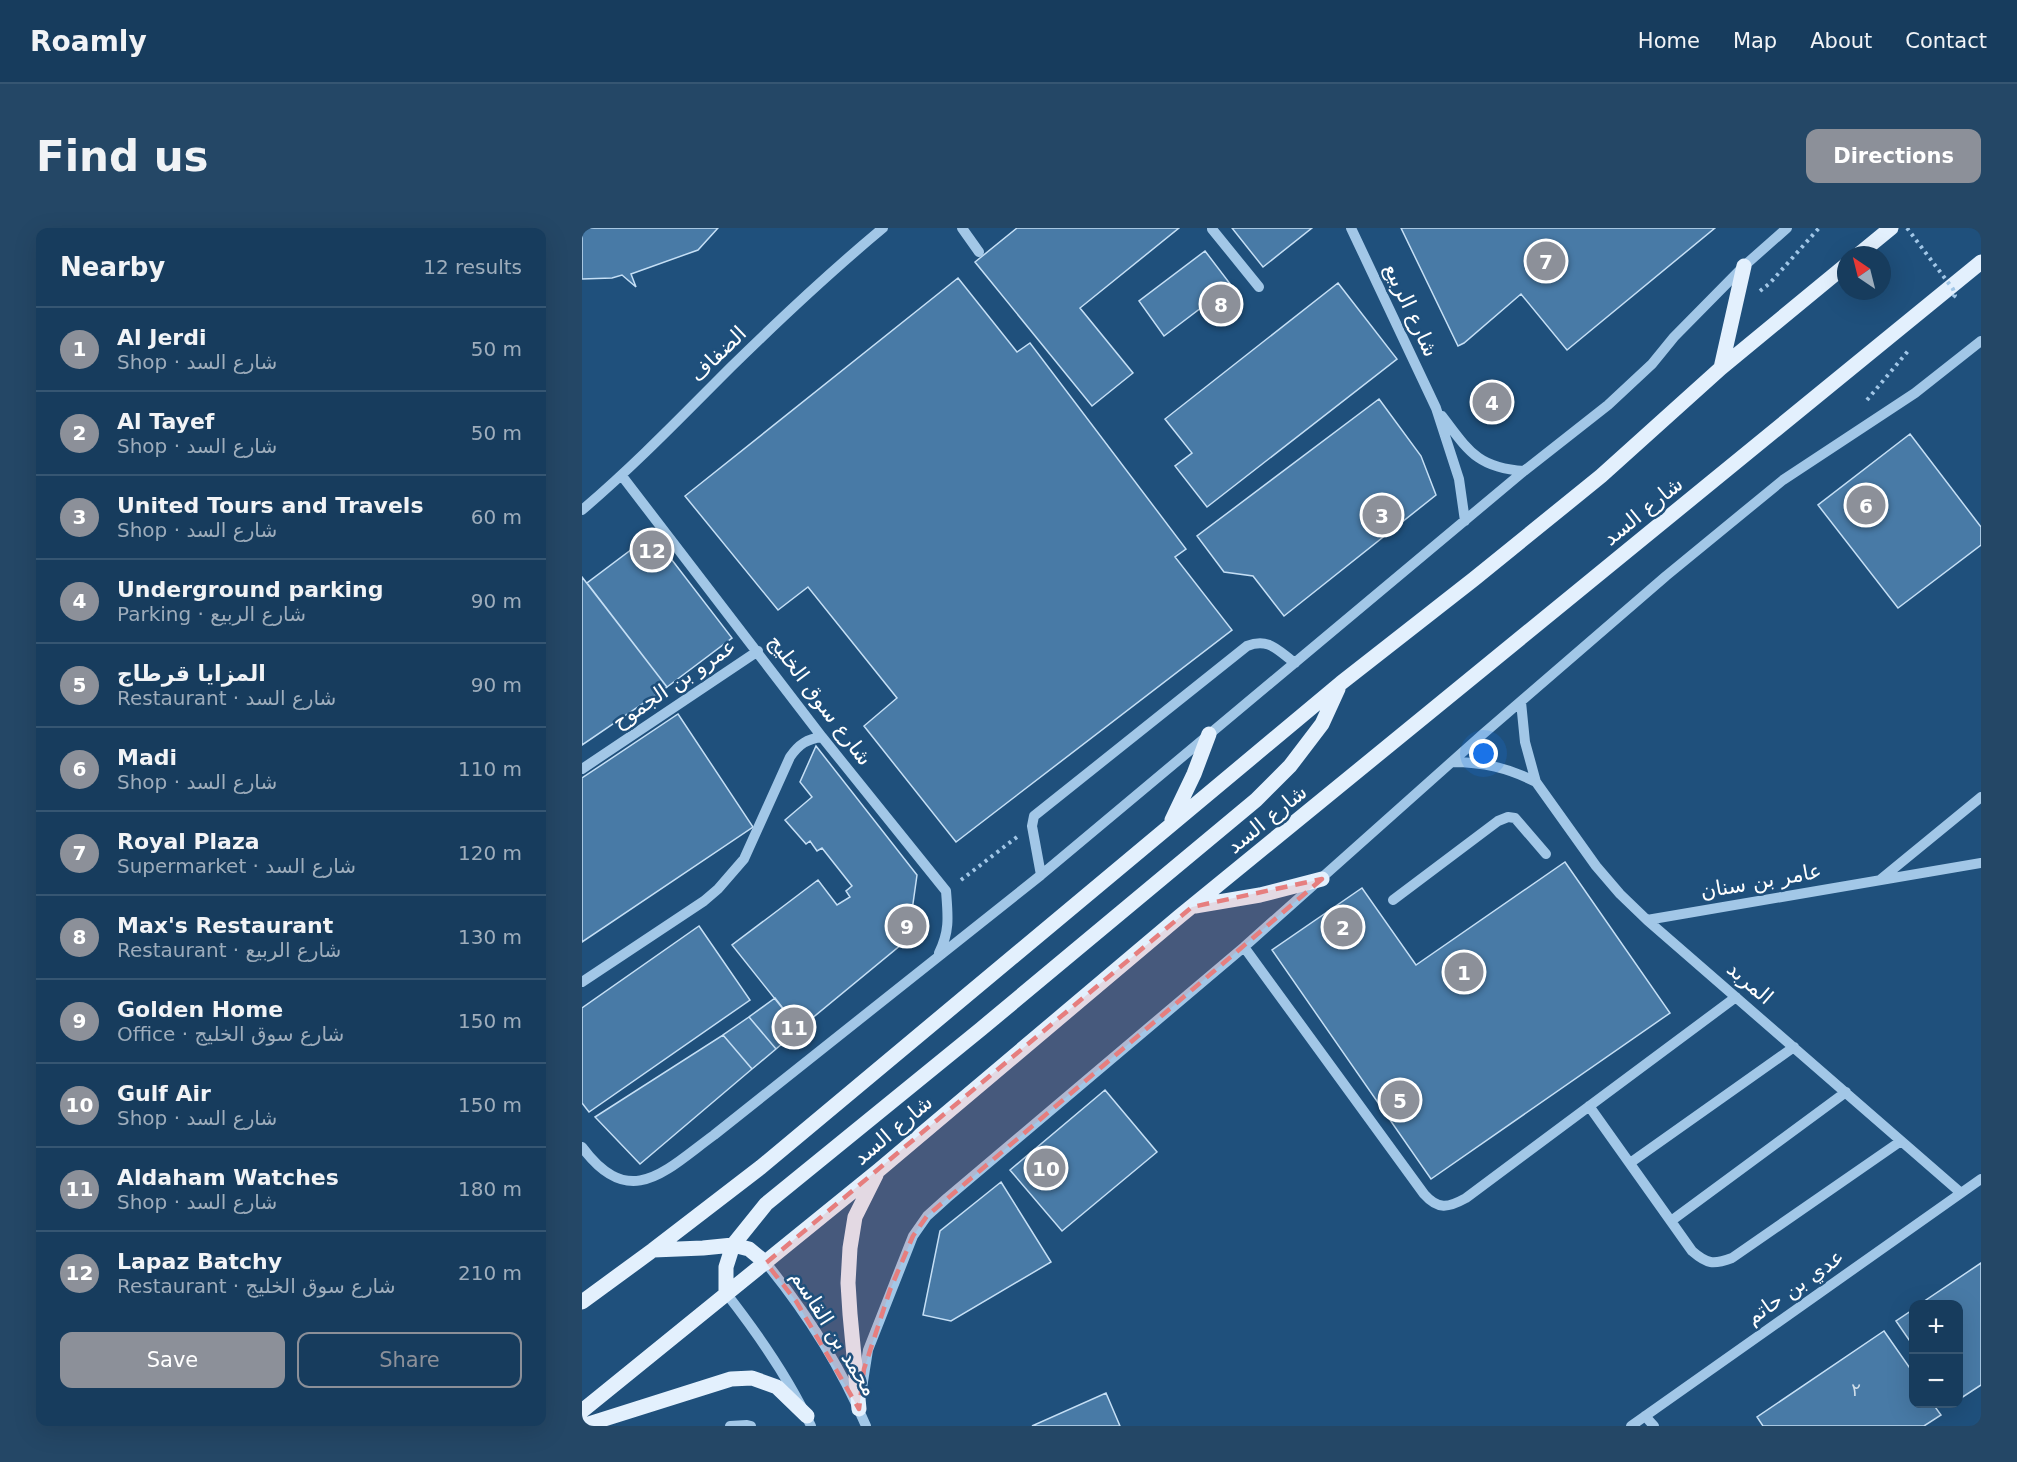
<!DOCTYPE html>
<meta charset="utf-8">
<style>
:root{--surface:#173c5d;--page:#244766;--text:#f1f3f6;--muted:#9eadbc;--line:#365672;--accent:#8c9099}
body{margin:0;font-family:"DejaVu Sans","Noto Sans Arabic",sans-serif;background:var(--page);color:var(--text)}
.controls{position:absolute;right:18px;bottom:18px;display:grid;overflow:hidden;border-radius:12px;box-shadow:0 6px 24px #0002}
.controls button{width:54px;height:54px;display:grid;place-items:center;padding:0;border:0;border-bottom:2px solid var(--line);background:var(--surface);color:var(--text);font:30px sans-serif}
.compass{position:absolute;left:1255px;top:18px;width:54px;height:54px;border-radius:50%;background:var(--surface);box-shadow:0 6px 24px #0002;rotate:325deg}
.you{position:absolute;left:902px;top:526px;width:21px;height:21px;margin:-15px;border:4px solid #fff;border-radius:50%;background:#1a73e8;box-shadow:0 0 0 9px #1a73e833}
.badge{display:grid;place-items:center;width:39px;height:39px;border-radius:50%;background:var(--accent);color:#fff;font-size:20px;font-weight:700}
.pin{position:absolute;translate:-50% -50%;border:3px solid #fff;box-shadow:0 2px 6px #0006}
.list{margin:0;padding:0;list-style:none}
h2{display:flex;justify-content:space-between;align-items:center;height:78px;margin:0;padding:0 24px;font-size:26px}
h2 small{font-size:20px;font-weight:400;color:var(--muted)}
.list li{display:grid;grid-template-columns:39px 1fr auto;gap:18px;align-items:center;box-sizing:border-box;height:84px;padding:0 24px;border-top:2px solid var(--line)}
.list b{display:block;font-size:22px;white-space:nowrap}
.list p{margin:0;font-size:20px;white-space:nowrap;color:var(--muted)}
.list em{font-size:20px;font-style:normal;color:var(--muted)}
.actions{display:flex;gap:12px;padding:18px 24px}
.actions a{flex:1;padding:14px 0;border:2px solid var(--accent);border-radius:12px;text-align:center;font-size:21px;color:var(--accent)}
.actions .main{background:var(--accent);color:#fff}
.map{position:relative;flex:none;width:1399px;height:1198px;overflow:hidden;border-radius:12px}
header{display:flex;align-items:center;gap:36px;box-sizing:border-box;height:84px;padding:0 30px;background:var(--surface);border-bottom:2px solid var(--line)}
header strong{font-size:28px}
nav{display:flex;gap:33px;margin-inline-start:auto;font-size:21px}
.intro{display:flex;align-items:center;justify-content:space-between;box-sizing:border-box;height:144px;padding:0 36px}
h1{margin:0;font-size:42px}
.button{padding:15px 27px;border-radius:12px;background:var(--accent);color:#fff;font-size:21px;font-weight:700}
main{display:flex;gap:36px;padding:0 36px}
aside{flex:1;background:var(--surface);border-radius:12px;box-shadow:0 6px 24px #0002}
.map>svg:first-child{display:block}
.building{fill:#487aa6;stroke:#c5dff5;stroke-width:1.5}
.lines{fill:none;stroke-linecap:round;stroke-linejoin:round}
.path{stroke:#a2c7e7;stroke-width:4;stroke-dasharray:3 4.5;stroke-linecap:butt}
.minor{stroke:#a2c7e7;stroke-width:10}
.major{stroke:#e3f0fd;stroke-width:15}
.path-bridge{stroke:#a2c7e7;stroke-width:4;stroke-dasharray:3 4.5;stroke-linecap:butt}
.marked{fill:#e67e7e;fill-opacity:0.2;stroke:#e67e7e;stroke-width:4.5;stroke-dasharray:12 8;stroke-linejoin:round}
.labels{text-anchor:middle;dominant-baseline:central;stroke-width:5;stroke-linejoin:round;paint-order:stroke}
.number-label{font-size:18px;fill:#d1dee9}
.street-label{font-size:21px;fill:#fff;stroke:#1f507c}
</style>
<header>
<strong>Roamly</strong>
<nav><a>Home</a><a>Map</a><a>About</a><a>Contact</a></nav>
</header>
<div class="intro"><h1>Find us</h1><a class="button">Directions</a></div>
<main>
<aside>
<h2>Nearby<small>12 results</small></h2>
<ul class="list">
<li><span class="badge">1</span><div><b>Al Jerdi</b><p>Shop · شارع السد</p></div><em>50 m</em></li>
<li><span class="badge">2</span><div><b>Al Tayef</b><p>Shop · شارع السد</p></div><em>50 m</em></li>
<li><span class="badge">3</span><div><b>United Tours and Travels</b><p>Shop · شارع السد</p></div><em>60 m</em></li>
<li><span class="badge">4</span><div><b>Underground parking</b><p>Parking · شارع الربيع</p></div><em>90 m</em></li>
<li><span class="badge">5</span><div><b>المزايا قرطاج</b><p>Restaurant · شارع السد</p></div><em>90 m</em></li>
<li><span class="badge">6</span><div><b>Madi</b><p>Shop · شارع السد</p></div><em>110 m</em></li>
<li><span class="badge">7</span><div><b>Royal Plaza</b><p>Supermarket · شارع السد</p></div><em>120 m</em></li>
<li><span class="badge">8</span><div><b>Max's Restaurant</b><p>Restaurant · شارع الربيع</p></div><em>130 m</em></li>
<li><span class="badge">9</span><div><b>Golden Home</b><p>Office · شارع سوق الخليج</p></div><em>150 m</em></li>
<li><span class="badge">10</span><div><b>Gulf Air</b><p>Shop · شارع السد</p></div><em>150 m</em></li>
<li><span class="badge">11</span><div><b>Aldaham Watches</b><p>Shop · شارع السد</p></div><em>180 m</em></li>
<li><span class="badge">12</span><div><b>Lapaz Batchy</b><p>Restaurant · شارع سوق الخليج</p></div><em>210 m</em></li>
</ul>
<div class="actions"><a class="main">Save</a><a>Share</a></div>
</aside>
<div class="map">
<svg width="1399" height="1198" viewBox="0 0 1399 1198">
<rect width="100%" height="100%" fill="#1f507c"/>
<path class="building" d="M0,0H136L116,22L49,46L54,59L40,47L30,50L0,51Z
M435,0H597L498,80L551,145L510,178L393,34Z
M650,0H730L681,39Z
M819,0H1133L985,122L939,66L882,115L876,118Z
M623,23L649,57L582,108L557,73Z
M376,50L435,124L448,115L604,321L593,329L650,402L374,614L282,498L315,470L226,359L196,382L103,268Z
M756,55L815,131L625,279L593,238L610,225L583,191Z
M797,171L839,228L854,267L702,388L671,348L642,344L615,308Z
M1328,206L1399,299V317L1316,380L1236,277Z
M70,306L150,410L85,459L5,355Z
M0,349L85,459L0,517Z
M96,486L171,599L0,714V550Z
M234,518L335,647L326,711L217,801L150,717L236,652L255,677L268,669L264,663L270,658L240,620L235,623L228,613L224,616L203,592L230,569L218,554Z
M983,634L1088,785L849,951L690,722L780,660L834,737Z
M117,698L168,772L7,884L0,875V780Z
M193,770L217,801L194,821L167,789Z
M167,789L194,821L170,841L141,807Z
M141,807L170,841L58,936L13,889Z
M523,862L575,924L480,1003L428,942Z
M419,954L469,1034L369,1093L341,1087L358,1003Z
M1399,1035V1157L1376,1172V1076H1338Z
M1332,1081V1119L1314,1093Z
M1302,1103L1332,1146V1176H1351L1359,1187L1342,1198H1181L1175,1189Z
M524,1165L538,1198H450Z"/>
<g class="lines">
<path class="path" d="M1178,63L1188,55L1237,0
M1285,172L1326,123
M379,652L435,609"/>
<path class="minor" d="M380,0L397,24
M769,0L854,180L877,251L883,293
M630,1L677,59
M860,188C886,222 895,240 942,243
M40,248L240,509L364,663C366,688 368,703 357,725
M0,282C53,237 100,188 149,139C198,91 248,44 301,0
M939,474L943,514L954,554L1014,638L1038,666L1065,692L1379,965
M870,534C901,534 926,540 954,554
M0,541L176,423
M459,647L450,598L452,588L665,418C687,409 696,423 713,435
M1299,651L1399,569
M811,672L916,593L926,589L933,590L964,626
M1065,692L1399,635
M662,719L842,966C856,982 866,980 884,970L1154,769
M0,754L122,673L136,661L162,631L208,529C217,516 225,511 240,509
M1007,878L1110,1023C1125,1036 1131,1037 1150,1030L1319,913
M0,919C48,984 84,942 132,907L459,647L942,243L1026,177L1070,136L1092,109L1162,38L1205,0
M1048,935L1212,819
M1089,993L1264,864
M184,1035C224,1084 259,1139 284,1198
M144,1065C176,1106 207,1150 229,1198
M280,1160L286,1122L331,1008L345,988L365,970L662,719L901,506L1084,348L1201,252L1333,165L1399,113
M1063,1188L1072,1198
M148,1198L165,1197L169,1198
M1049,1198L1399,951"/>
<path class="major" d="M1276,27L1309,0
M1139,140L1162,38
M590,592L612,546L627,506
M613,678L678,667L740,651
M71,1022L121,1020L151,1017L167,1021L184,1035
M144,1065V1039L151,1017L184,976L399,801L674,572L708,538L740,496L756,461
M0,1074L71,1022L179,939L759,455L892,351L1019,248L1139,140L1264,37
M277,1181L268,1086L266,1055L268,1020L273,989L294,947
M0,1183L297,942L598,688L1399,34
M0,1198L149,1151L170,1150L195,1159L225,1188"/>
<path class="path-bridge" d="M1325,0L1371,61L1373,67L1369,72"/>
</g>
<path class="marked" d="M740,651L345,988L331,1008L308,1062L282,1141L277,1181L214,1073L184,1035L610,679Z"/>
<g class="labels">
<g class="number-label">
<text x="1274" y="1161">٢</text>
</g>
<g class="street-label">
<text transform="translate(829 82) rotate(65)">شارع الربيع</text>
<text transform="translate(136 126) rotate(-44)">الضفاف</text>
<text transform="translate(1061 283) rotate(-39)">شارع السد</text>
<text transform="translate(92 456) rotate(-34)">عمرو بن الجموح</text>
<text transform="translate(238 472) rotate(53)">شارع سوق الخليج</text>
<text transform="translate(685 591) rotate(-39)">شارع السد</text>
<text transform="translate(1179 653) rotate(-10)">عامر بن سنان</text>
<text transform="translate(1168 755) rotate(41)">المربد</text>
<text transform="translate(311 902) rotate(-40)">شارع السد</text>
<text transform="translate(1213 1059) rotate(-35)">عدي بن حاتم</text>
<text transform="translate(252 1105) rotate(58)">محمد بن القاسم</text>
</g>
</g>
</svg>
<div class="controls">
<button>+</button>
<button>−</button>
</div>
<svg class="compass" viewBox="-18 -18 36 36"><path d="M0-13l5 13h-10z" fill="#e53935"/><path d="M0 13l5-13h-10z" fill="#9eadbc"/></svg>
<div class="you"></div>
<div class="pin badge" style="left:882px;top:744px">1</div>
<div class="pin badge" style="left:761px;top:699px">2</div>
<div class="pin badge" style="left:800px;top:287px">3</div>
<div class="pin badge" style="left:910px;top:174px">4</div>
<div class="pin badge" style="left:818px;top:872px">5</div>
<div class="pin badge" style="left:1284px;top:277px">6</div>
<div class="pin badge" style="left:964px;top:33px">7</div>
<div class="pin badge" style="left:639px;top:76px">8</div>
<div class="pin badge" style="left:325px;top:698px">9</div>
<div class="pin badge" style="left:464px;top:940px">10</div>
<div class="pin badge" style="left:212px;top:799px">11</div>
<div class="pin badge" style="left:70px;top:322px">12</div>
</div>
</main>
